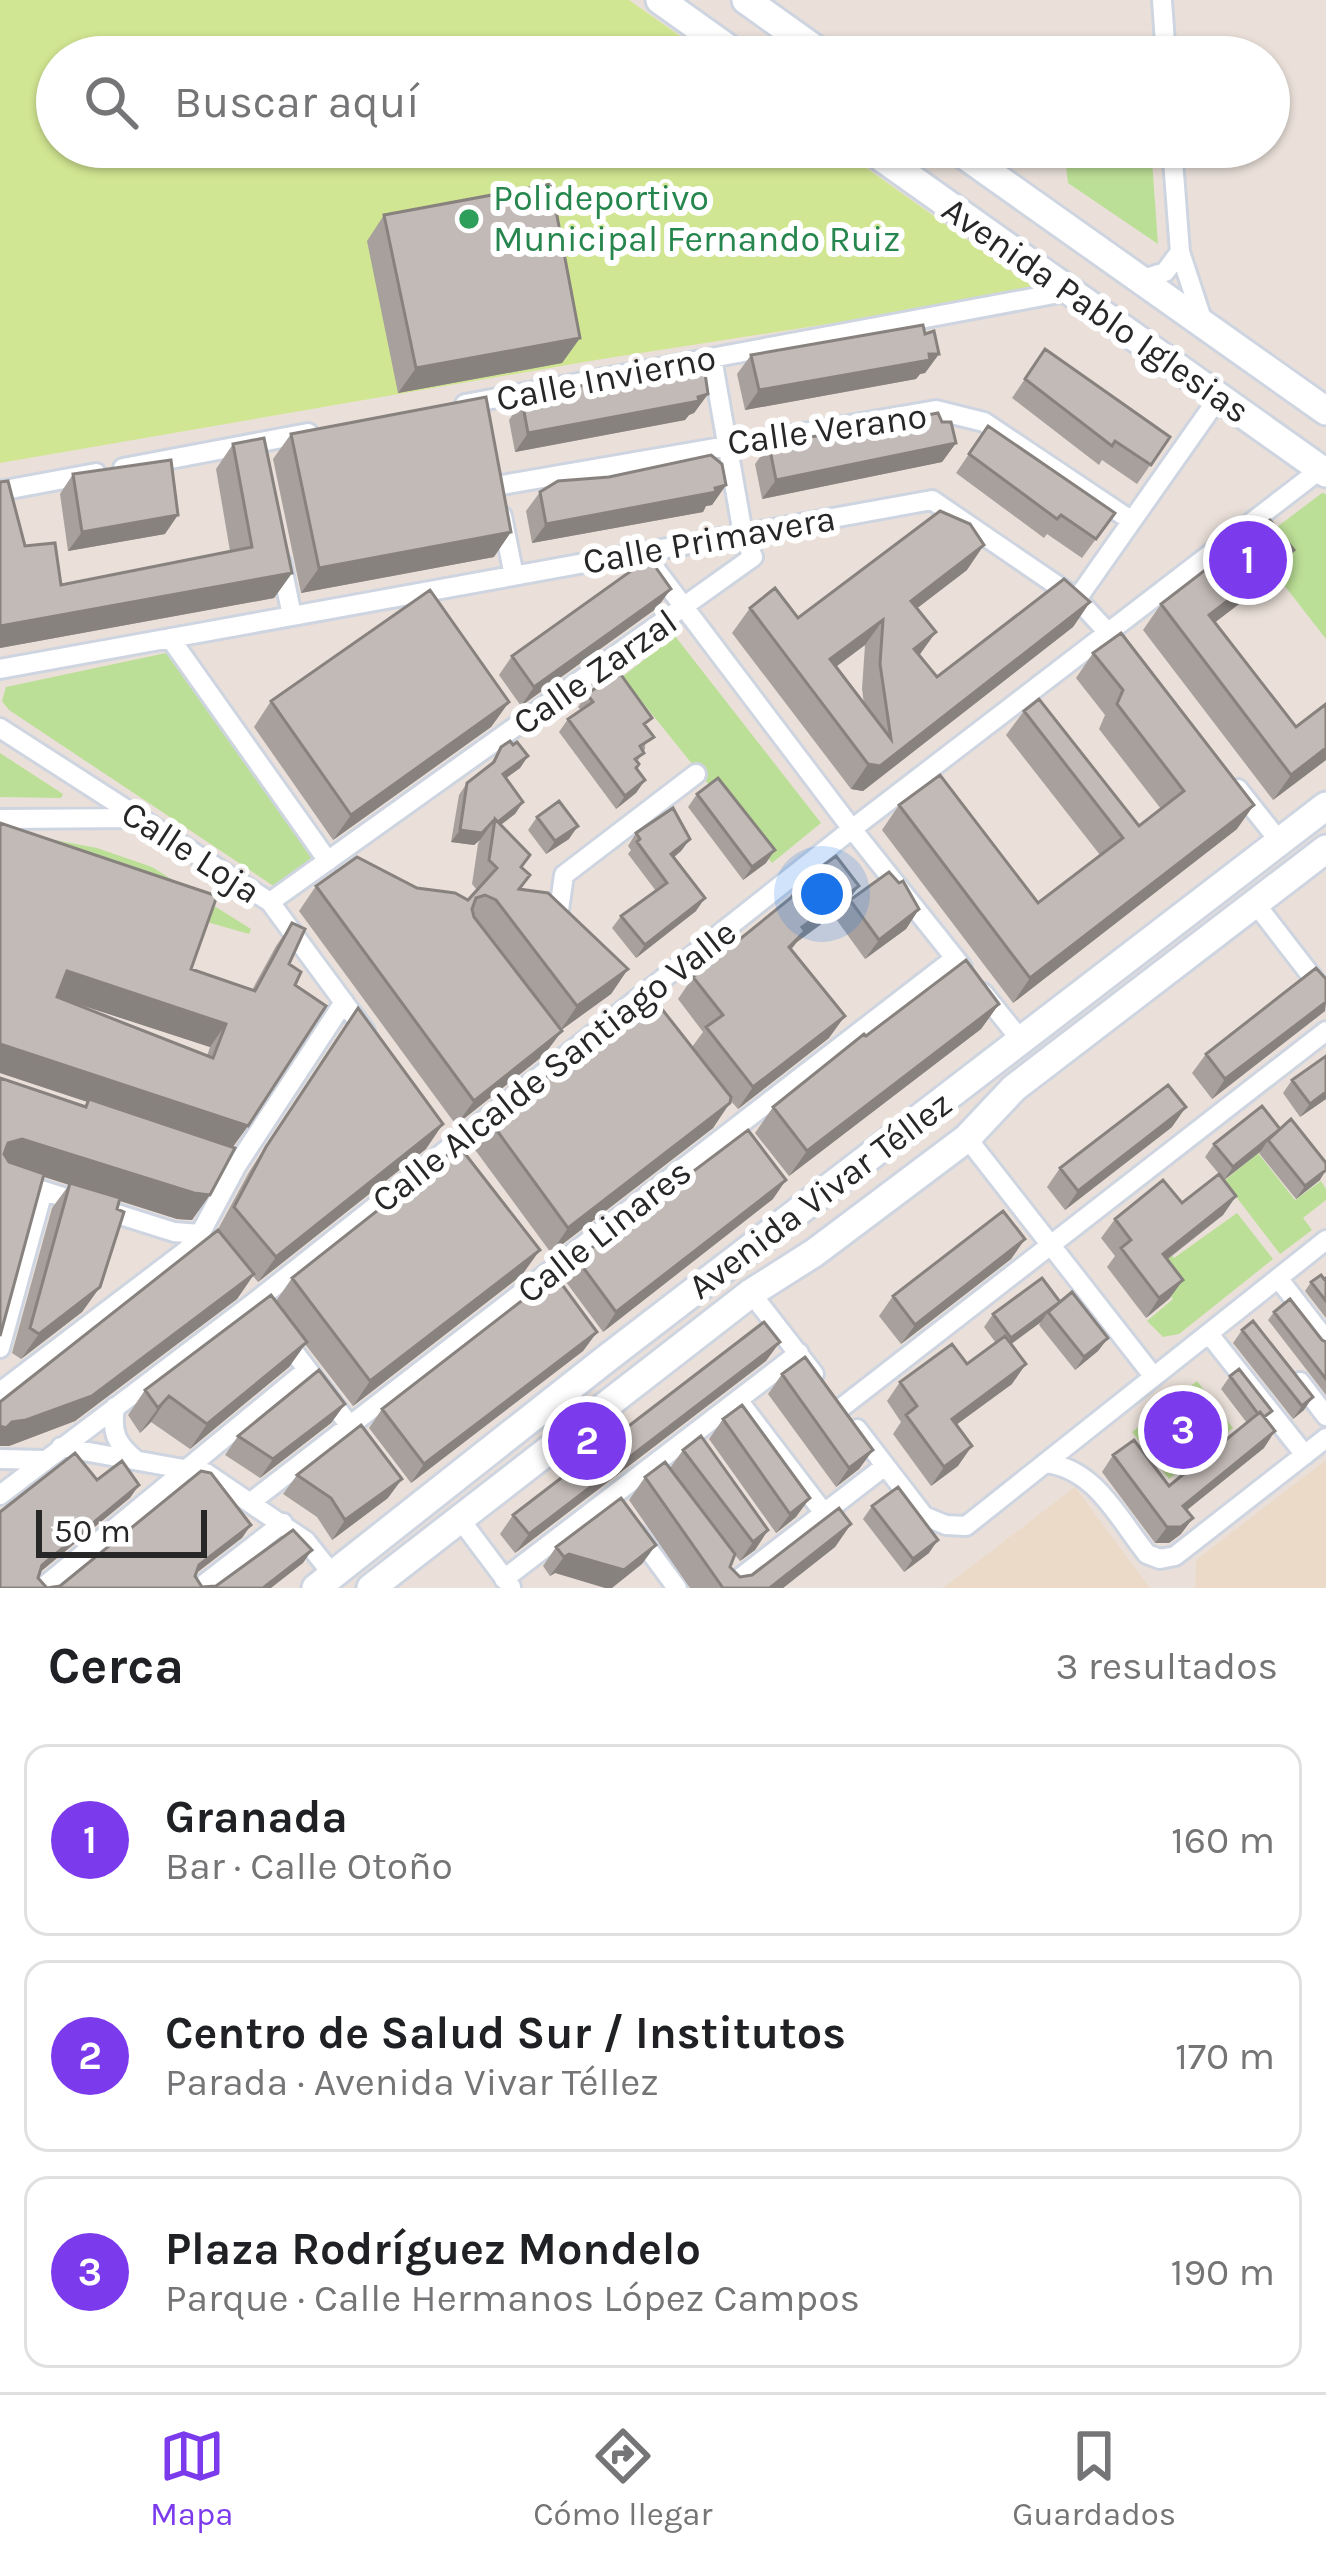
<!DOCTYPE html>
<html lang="es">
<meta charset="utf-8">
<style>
:root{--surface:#fff;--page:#f6f6f6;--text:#202124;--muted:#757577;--line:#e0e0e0;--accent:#7c3aed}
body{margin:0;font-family:Karla,sans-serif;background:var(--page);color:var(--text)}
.scale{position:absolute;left:36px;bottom:30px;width:171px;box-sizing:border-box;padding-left:12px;border:6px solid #272727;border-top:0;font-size:33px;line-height:42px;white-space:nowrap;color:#272727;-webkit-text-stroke:9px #fff;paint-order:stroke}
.you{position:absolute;left:822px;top:894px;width:42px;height:42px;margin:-30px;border:9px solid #fff;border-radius:50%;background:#1a73e8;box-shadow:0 0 0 18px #1a73e833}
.badge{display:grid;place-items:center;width:78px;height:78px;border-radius:50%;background:var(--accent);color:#fff;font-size:39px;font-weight:700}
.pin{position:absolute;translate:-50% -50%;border:6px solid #fff;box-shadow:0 3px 12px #0006}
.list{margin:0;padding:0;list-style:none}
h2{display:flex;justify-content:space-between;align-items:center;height:156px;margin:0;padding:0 48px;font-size:51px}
h2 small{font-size:39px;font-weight:400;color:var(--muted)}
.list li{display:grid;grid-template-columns:78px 1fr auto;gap:36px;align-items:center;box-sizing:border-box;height:192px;margin:0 24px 24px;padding:0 24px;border:3px solid var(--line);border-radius:24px}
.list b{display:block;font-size:45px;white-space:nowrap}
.list p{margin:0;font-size:39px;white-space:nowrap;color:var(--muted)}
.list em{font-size:39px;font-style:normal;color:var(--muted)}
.icon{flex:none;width:66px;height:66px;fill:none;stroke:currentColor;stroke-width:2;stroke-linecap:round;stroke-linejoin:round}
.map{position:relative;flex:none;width:1326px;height:1588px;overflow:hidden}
.search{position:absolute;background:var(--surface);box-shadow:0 3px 9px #0004;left:36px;right:36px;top:36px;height:132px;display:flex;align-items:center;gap:30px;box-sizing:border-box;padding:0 42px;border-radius:66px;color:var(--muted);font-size:45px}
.sheet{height:804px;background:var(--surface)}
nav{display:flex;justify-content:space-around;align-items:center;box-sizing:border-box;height:168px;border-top:3px solid var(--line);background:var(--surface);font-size:33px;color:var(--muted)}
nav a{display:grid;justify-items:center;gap:6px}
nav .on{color:var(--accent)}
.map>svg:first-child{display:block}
.education{fill:#ebdac8}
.green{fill:#bcdf97}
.pitch{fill:#d1e692}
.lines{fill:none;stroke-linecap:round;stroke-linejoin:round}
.street-casing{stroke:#ced5e0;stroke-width:24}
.secondary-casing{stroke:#ced5e0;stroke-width:33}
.street{stroke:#fff;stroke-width:18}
.secondary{stroke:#fff;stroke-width:27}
.wall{fill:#a7a09d;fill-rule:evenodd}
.shaded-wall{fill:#88827f}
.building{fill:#c2bab6;stroke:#88827f;stroke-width:3;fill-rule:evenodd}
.leisure-dot{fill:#2e9e5b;stroke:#fff;stroke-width:4.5}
.labels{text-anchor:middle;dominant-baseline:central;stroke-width:12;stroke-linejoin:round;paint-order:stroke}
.leisure-label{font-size:36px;fill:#27864d;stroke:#fff;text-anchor:start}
.street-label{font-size:36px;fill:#272727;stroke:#fff}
</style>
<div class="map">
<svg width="1326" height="1588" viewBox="0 0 1326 1588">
<rect width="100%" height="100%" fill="#eae0d9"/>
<path class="education" d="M1326,1460V1588H1195L1196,1560Z
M1075,1487L1150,1588H943Z"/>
<path class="green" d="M1064,147H1151L1158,244L1068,183Z
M1322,493L1326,494V639L1253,545Z
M675,636L821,823L772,863L622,677Z
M166,653L315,859L275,887L9,710L2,701L6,687Z
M0,753L63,794L61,798L0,797Z
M44,838L97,848L152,867L251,929L249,934L200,920L0,840Z
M1258,1153L1295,1200L1321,1181L1326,1189V1200L1303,1218L1312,1230L1280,1254L1224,1181Z
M1237,1213L1273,1259L1179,1334L1163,1337L1147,1321L1173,1299L1137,1253L1157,1237L1174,1258Z
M1197,1381L1233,1428L1169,1479L1132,1432Z"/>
<path class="pitch" d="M0,0H629L710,57H57V147H837L1039,291L596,360L0,463Z"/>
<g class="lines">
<defs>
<path id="street" d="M1162,0L1166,57
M1172,147L1180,252L1204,325
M1140,280L1165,272L1180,252
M465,404L1070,291
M123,468L308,433
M496,486L936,410L984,422L1132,521
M0,491L96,473
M502,516L514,576
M281,562L292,616
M656,570L852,829L962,967
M1077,599L1219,397
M170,638L328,861
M0,669L932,500L1077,599L1114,639
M0,728L270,902L365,1031
M1238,789L1280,842
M0,819L139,818
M270,902L753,557L743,534L712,358
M1255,903L1326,995
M565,924L558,917L564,875L696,774
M983,993L1021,1040
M967,1138L1154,1377
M0,1177L174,1232L200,1234
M1278,1278L1326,1340
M751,1293L814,1374
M1209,1334L1305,1455
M282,1336L356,1434
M0,1348L43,1191
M1300,1382L1326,1416
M0,1392L187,1250L200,1234L237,1165L344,1002
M738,1400L824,1513
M115,1407C111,1432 116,1444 136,1460
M841,1408L1326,1031
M857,1429L924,1516L946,1525L966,1526L1326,1240
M61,1447L206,1473L306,1541L333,1575
M0,1459L44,1460
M1045,1463C1095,1468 1118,1518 1147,1554L1160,1559L1175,1556L1326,1438
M0,1495L256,1301L852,829L1321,469
M251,1502L955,958
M460,1519L511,1587
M637,1534L677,1588
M504,1579L799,1353
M42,1588L307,1370
M199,1588L283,1523
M727,1588L885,1466"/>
<path id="secondary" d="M660,0L740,57
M746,0L826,57
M867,147L1326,473
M953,147L1326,411
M316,1588L606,1359L1326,806
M371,1588L751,1293L814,1253L967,1138L1014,1088L1326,849"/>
</defs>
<use href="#street" class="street-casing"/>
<use href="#secondary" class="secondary-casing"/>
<use href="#street" class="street"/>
<use href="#secondary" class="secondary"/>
</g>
<path class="wall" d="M384,215L580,338L562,363L398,393L367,241Z
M925,334L939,354L925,373L920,374L916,379L745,410L737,374L751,355Z
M1045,349L1170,437L1137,484L1102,460L1099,465L1012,398Z
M708,394L694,413L689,415L685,420L515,452L509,420L522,401Z
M942,422L956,443L942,462L762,499L755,464L769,445Z
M988,426L1115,513L1082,558L1047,534L1044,538L956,473Z
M291,434L494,557L301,593L273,459Z
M233,444L292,573L274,598L0,648V482L25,546L61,585L230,551L216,469Z
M73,474L165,534L68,551L60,494Z
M726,485L712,505L706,506L703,512L532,543L526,511L540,492Z
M967,570L917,608L919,656L937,677L1090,602L1073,627L863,791L851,789L732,633L750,608L798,618ZM865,645L862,689L864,704L836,667Z
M1277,575L1215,622L1296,727L1326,704V760L1273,800L1143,630L1161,604Z
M657,608L521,706L499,675L512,656Z
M1093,653L1237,829L1013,1003L882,830L899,805L1038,903L1100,855L1006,735L1024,711L1139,826L1161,809L1099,729L1105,715L1076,678Z
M587,694L646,726L645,749L637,762L636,769L645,780L636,793L616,809L559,732L568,719L581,710L578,707Z
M271,701L509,702L491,727L333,840L254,727Z
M513,745L528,756L520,768L506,778L523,802L515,814L501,825L522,868L530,875L520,889L628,969L611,994L561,1030L544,1055L456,1125L299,911L316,886L417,888L468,900L477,890L472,884L478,844L480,840L474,845L451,842L459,795L467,783L490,765L501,747Z
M697,794L766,863L743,880L688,807Z
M537,817L569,839L546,854L528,830Z
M0,823L191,969L252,990L276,946L292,923L289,964L295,985L248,1126L233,1147L192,1220L177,1219L120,1201L100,1287L82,1312L21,1359L12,1353L52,1208L69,1185L44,1177L0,1078L84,1106L87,1102L0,1073ZM57,997L210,1047L207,1056Z
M636,833L690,839L681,851L673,858L696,911L636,958L612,928L621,916L656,891L628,854L631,850L628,846Z
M799,883L843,908L797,942L791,950L829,1038L738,1109L730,1100L713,1128L551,1253L473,1147L490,1121L582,1054L692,1047L703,1032L678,999L693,977L786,902Z
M850,900L919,909L906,929L865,959L836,919Z
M1326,979L1325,1011L1212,1099L1192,1073L1206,1054Z
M999,1004L981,1029L789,1176L755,1133L773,1107L866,1036Z
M340,1033L426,1149L258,1282L253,1276L237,1299L75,1421L9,1446L217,1231L249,1172Z
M1292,1080L1326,1099L1300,1117L1283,1093Z
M1262,1106L1320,1180L1296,1199L1259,1153L1261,1151L1224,1180L1236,1196L1223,1215L1167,1260L1183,1280L1169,1299L1146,1318L1107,1267L1115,1256L1101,1238L1115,1219L1182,1203L1219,1174L1205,1157L1214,1144Z
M1172,1127L1065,1210L1047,1187L1060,1168Z
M773,1199L603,1332L563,1278L577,1259Z
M1025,1239L1011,1259L901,1344L879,1316L893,1296Z
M522,1275L353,1406L305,1344L289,1367L190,1449L151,1422L140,1433L128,1415L145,1390L276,1301L292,1278Z
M1326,1278V1318L1305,1291L1311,1282Z
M1060,1303L1108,1338L1098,1351L1075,1370L1039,1325L1041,1322L1011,1344L1012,1384L956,1425L958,1466L931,1486L893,1434L901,1422L887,1401L900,1382L967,1364L996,1343L984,1327L993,1314Z
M1274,1312L1326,1342V1395L1268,1320Z
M1253,1321L1304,1410L1293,1419L1233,1343L1242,1330Z
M597,1332L583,1351L411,1483L369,1428L382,1409Z
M766,1361L515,1553L500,1534L513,1515Z
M782,1374L873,1450L859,1469L836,1487L768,1394Z
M1230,1376L1266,1420L1264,1448L1187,1510L1181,1534L1169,1543H1155L1102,1472L1113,1455L1169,1486L1247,1423L1221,1389Z
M345,1404L331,1423L260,1478L225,1455L238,1436Z
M723,1419L796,1517L776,1533L709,1439Z
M683,1450L768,1530L755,1550L740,1561L735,1555L730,1567L740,1577L752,1575L851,1524L835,1547L783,1588H690L629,1500L645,1477L670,1468Z
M297,1475L388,1498L332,1540L317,1517L283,1494Z
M872,1506L929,1553L904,1572L863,1519Z
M556,1547L642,1564L555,1573L550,1576L543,1566Z"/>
<path class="shaded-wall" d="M580,338L562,363L398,393L416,368Z
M929,354H939L925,373L920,374L916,379L745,410L759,390Z
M708,394L694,413L689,415L685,420L515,452L528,433Z
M956,443L942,462L762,499L776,480Z
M726,485L712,505L706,506L703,512L532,543L546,524Z
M178,515L165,534L68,551L82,532Z
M511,532L494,557L301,593L319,568Z
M984,545L967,570L894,626L911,601Z
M1294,550L1277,575L1192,640L1209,615Z
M292,573L274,598L0,648V626Z
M671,589L657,608L521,706L534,687Z
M1090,602L1073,627L863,791L851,789L868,764Z
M883,620L865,645L812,684L830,659Z
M936,632L918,657L914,649Z
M509,702L491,727L333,840L351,815Z
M1326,748V760L1273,800L1291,775Z
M528,756L520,768L495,786L503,774Z
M645,780L636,793L616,809L625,796Z
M523,802L515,814L493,830L494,824Z
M1254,805L1237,829L1013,1003L1030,978Z
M578,826L569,839L546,854L555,841Z
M488,829L480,840L474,845L451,842L460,830Z
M690,839L681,851L662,867L671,854Z
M775,850L766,863L743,880L752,867Z
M859,886L843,908L797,942L773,969L802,927Z
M705,898L696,911L636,958L645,945Z
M919,909L906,929L865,959L879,940Z
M628,969L611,994L560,1031L577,1006Z
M67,971L226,1024L210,1047L50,995Z
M1326,1002L1325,1011L1212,1099L1225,1079Z
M999,1004L981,1029L789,1176L807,1151Z
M845,1016L829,1038L738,1109L753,1087Z
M562,1031L544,1055L456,1125L474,1101Z
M0,1044L248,1126L231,1149L0,1073Z
M1326,1092V1099L1300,1117L1310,1104Z
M730,1103L713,1128L551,1253L568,1228Z
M1186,1107L1172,1127L1065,1210L1078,1191Z
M443,1124L426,1149L258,1282L276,1257Z
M1280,1129L1268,1140L1261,1151L1224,1180L1233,1167Z
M22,1139L210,1195L192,1220L177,1219L4,1164L0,1165L8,1143Z
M1326,1170L1320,1180L1296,1199L1305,1186Z
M786,1180L773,1199L603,1332L616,1312Z
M1236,1196L1223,1215L1149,1273L1163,1254Z
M1025,1239L1011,1259L901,1344L915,1325Z
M540,1250L522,1275L353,1406L370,1381Z
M254,1274L237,1299L75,1421L9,1446H0V1426Z
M1183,1280L1169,1299L1146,1318L1159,1298Z
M100,1287L82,1312L21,1359L39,1334Z
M1060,1302L1048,1312L1041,1322L1002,1351L1011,1338Z
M597,1332L583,1351L411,1483L424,1464Z
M1108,1338L1098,1351L1075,1370L1084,1357Z
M307,1342L289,1367L190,1449L207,1424Z
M780,1342L766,1361L515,1553L529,1534Z
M1026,1364L1012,1384L938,1438L952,1419Z
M169,1396L151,1422L140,1433L158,1408Z
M1313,1397L1304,1410L1293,1419L1302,1406Z
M345,1404L331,1423L260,1478L273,1459Z
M1275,1431L1264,1448L1172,1522L1183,1506Z
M972,1446L958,1466L931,1486L944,1467Z
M873,1450L859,1469L836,1487L849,1468Z
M402,1479L388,1498L332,1540L345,1520Z
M139,1485L130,1498L33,1578L42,1565Z
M810,1498L796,1517L776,1533L790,1514Z
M1193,1518L1181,1534L1169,1543H1155L1167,1527Z
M851,1524L835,1547L783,1588H770Z
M251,1525L242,1538L190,1578L199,1565Z
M768,1530L755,1550L740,1561L753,1542Z
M938,1540L929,1553L904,1572L913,1559Z
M656,1545L642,1564L612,1588H605L555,1573L550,1576L564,1557L569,1554Z
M312,1550L303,1563L271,1588H263Z"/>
<path class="building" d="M551,184L580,338L416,368L384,215Z
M923,325L925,334L934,331L939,354H929L930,360L759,390L751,355Z
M1045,349L1170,437L1151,465L1115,441L1112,446L1025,379Z
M694,364L705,373L708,394L698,397L699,401L528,433L522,401L541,389L591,385Z
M486,397L511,532L319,568L291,434Z
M938,413L942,422H951L956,443L776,480L769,445Z
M988,426L1115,513L1096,539L1061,515L1057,519L969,454Z
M264,438L292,573L0,626V482L8,481L25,546L55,543L61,585L252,547L233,444Z
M711,455L722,464L726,485L715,488L716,492L546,524L540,492L558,481L609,477Z
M171,460L178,515L82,532L73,474Z
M940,511L970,524L984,545L911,601L936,632L914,649L937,677L1064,579L1090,602L880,766L868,764L750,608L775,588L798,618ZM883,620L880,664L891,739L830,659Z
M1270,520L1294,550L1209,615L1296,727L1326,704V748L1291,775L1161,604Z
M649,558L671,589L534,687L512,656Z
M430,590L509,702L351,815L271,701Z
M1121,633L1254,805L1030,978L899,805L940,775L1038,903L1123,838L1024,711L1039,699L1139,826L1184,791L1117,704L1123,690L1093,653Z
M619,672L652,718L644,724L654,737L640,746L644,753L635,759L639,764L636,768L645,780L625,796L568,719L593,702L587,694Z
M510,741L513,745L517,742L528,756L503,774L523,802L498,822L495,819L482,833L460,830L467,783L494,762L501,747Z
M718,778L775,850L752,867L697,794Z
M559,801L578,826L555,841L537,817Z
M673,808L690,839L671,854L705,898L645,945L621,916L667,883L637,842L640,839L636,833Z
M495,819L530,855L521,867L530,875L519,889L548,893L628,969L577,1006L496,900L485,895L476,898L472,909L474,917L562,1031L474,1101L316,886L357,857L417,888L455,893L468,900L497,868L489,860Z
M0,823L217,896L191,969L255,991L292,923L305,929L289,964L301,972L295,985L326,1006L248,1126L0,1044ZM67,971L226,1024L213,1058L57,997Z
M836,856L859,886L802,927L805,931L789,947L845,1016L753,1087L706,1027L723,1015L693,977L803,888L799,883Z
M889,872L899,883L903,881L919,909L879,940L850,900Z
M966,960L999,1004L807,1151L773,1107L864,1034L866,1036Z
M1316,968L1326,979V1002L1225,1079L1206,1054Z
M654,999L731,1097L730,1103L568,1228L490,1121L580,1051L582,1054Z
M358,1008L443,1124L276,1257L234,1207L266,1147Z
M1326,1056V1092L1310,1104L1292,1080Z
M0,1078L86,1107L89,1099L235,1148L210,1195L194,1193L22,1139L8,1143L4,1154L9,1162L44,1174L0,1336Z
M1168,1085L1186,1107L1078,1191L1060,1168Z
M1262,1106L1280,1129L1233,1167L1214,1144Z
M1291,1119L1326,1163V1170L1305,1186L1268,1140Z
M748,1130L786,1180L616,1312L577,1259Z
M459,1146L540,1250L370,1381L292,1278Z
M1219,1174L1236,1196L1163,1254L1183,1280L1159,1298L1121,1248L1131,1240L1115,1219L1163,1180L1182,1203Z
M70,1183L120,1198L117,1209L124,1212L100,1287L39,1334L30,1328Z
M1003,1211L1025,1239L915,1325L893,1296Z
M218,1230L254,1274L92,1396L26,1420L12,1422L6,1428L0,1426V1402Z
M555,1275L597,1332L424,1464L382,1409Z
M1321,1275L1324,1279L1326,1278V1301L1311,1282Z
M1042,1278L1060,1302L1011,1338L993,1314Z
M1072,1292L1108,1338L1084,1357L1048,1312Z
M271,1295L307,1342L207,1424L169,1396L158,1408L145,1390Z
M1290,1299L1322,1340L1326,1342V1379L1274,1312Z
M1253,1321L1313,1397L1302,1406L1242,1330Z
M764,1322L780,1342L529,1534L513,1515Z
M1005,1336L1026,1364L952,1419L972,1446L944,1467L906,1415L917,1406L900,1382L952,1344L967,1364Z
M805,1357L873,1450L849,1468L782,1374Z
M1239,1369L1272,1411L1264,1417L1260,1412L1258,1414L1230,1376Z
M319,1370L345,1404L273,1459L238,1436Z
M742,1405L810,1498L790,1514L723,1419Z
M1260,1412L1275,1431L1183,1506L1193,1518L1181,1527H1167L1113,1455L1134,1440L1169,1486Z
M361,1425L402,1479L345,1520L331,1498L297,1475Z
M701,1436L768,1530L753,1542L683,1450Z
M75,1453L97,1480L122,1461L139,1485L42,1565L38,1578L47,1588H0V1512Z
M665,1462L735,1554L730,1567L740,1577L752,1575L839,1508L851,1524L771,1587L772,1588H723L645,1477Z
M201,1471L211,1473L251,1525L199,1565L195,1576L202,1587L216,1586L293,1530L312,1550L263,1588H47L60,1586Z
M898,1487L938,1540L913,1559L872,1506Z
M621,1498L656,1545L624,1570L569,1554L564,1557L556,1547Z"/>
<circle class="leisure-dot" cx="469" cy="219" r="12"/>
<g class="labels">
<g class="leisure-label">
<text x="493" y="198">Polideportivo<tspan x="493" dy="41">Municipal Fernando Ruiz</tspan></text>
</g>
<g class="street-label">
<text transform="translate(1096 310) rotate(35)">Avenida Pablo Iglesias</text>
<text transform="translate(606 378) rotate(-11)">Calle Invierno</text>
<text transform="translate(827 429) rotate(-8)">Calle Verano</text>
<text transform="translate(709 540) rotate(-10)">Calle Primavera</text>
<text transform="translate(595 672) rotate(-35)">Calle Zarzal</text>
<text transform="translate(191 852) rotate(33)">Calle Loja</text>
<text transform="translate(554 1066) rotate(-38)">Calle Alcalde Santiago Valle</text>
<text transform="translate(820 1195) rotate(-37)">Avenida Vivar Téllez</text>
<text transform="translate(604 1231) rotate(-38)">Calle Linares</text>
</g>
</g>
</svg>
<div class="scale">50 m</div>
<div class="you"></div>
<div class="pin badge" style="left:1248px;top:560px">1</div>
<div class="pin badge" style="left:587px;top:1441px">2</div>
<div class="pin badge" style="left:1183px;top:1430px">3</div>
<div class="search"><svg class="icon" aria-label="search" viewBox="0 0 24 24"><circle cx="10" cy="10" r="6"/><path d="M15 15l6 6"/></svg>Buscar aquí</div>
</div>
<section class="sheet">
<h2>Cerca<small>3 resultados</small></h2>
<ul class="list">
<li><span class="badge">1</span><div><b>Granada</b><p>Bar · Calle Otoño</p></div><em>160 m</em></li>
<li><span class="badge">2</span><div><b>Centro de Salud Sur / Institutos</b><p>Parada · Avenida Vivar Téllez</p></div><em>170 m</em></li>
<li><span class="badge">3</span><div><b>Plaza Rodríguez Mondelo</b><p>Parque · Calle Hermanos López Campos</p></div><em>190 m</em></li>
</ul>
</section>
<nav>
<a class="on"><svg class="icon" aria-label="map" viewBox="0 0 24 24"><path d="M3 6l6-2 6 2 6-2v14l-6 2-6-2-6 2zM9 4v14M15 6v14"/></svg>Mapa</a>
<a><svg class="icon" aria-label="directions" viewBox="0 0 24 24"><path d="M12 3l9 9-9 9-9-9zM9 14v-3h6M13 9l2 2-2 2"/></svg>Cómo llegar</a>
<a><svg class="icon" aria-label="saved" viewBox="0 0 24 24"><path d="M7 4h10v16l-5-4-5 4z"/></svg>Guardados</a>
</nav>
